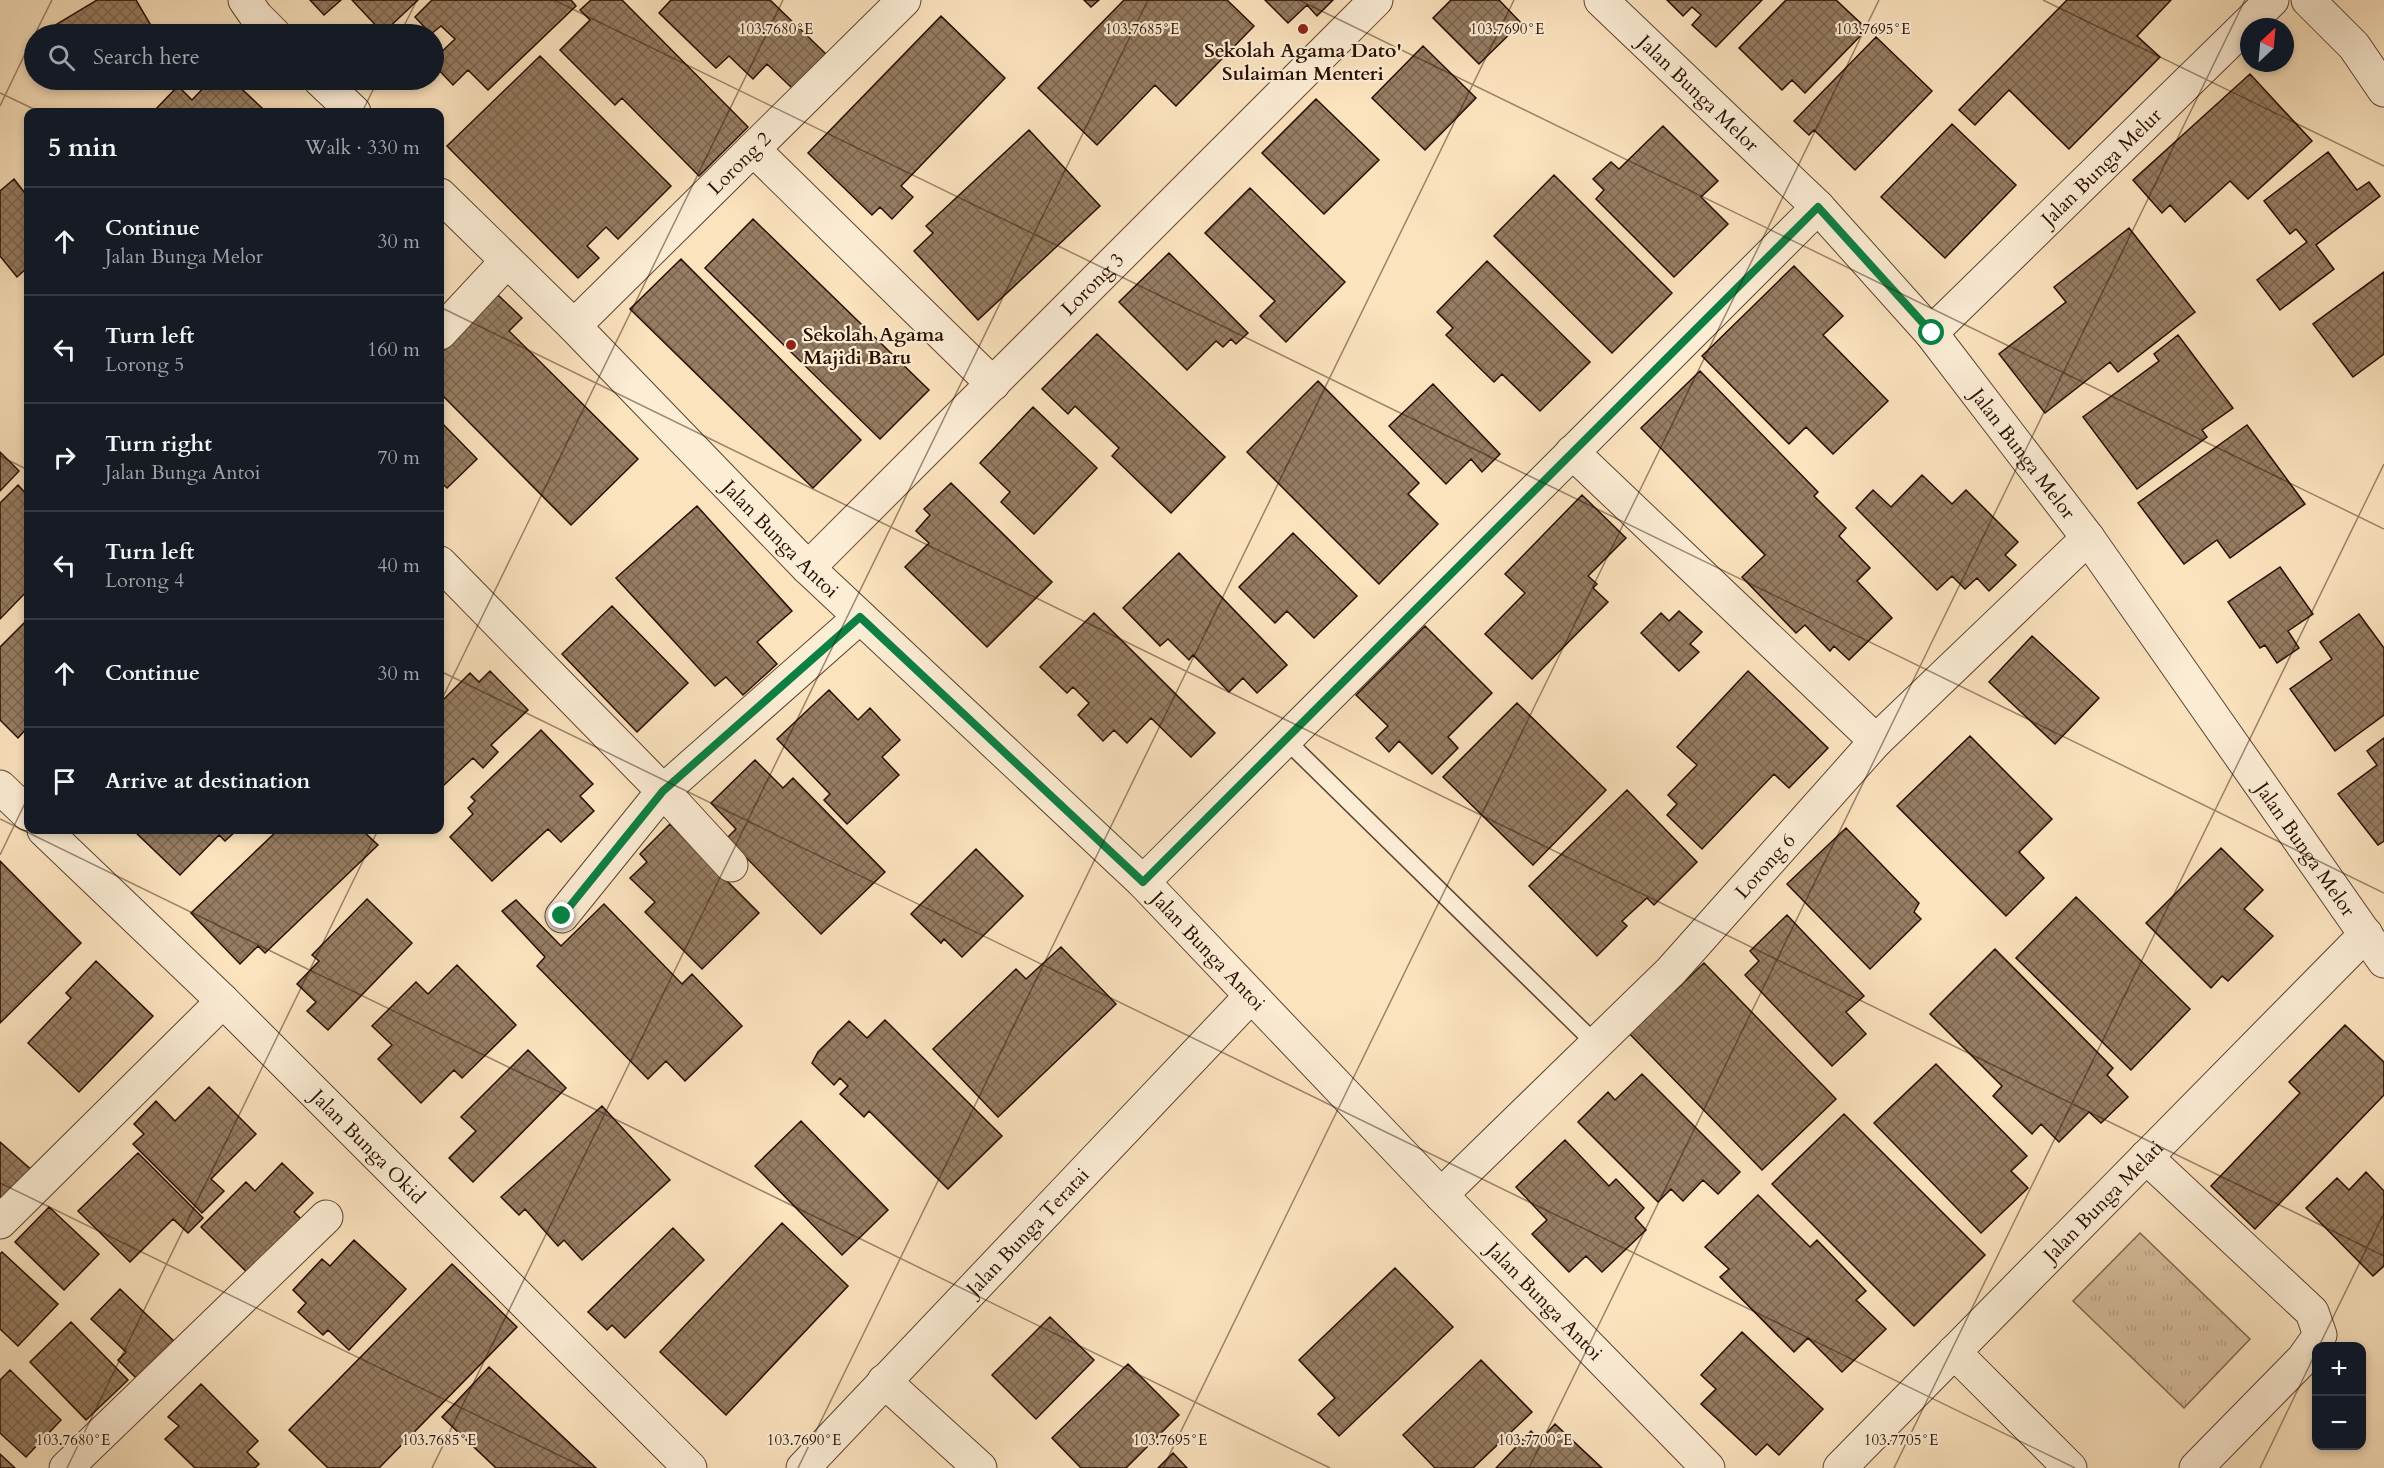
<!DOCTYPE html>
<meta charset="utf-8">
<style>
:root{--surface:#171b24;--page:#242831;--text:#f1f3f6;--muted:#9ea1a6;--line:#363941}
body{margin:0;font-family:Cardo,serif;background:var(--page);color:var(--text)}
.controls{position:absolute;right:18px;bottom:18px;display:grid;overflow:hidden;border-radius:12px;box-shadow:0 3px 9px #0003}
.controls button{width:54px;height:54px;display:grid;place-items:center;padding:0;border:0;border-bottom:2px solid var(--line);background:var(--surface);color:var(--text);font:30px sans-serif}
.compass{position:absolute;left:2240px;top:18px;width:54px;height:54px;border-radius:50%;background:var(--surface);box-shadow:0 3px 9px #0003;rotate:26deg}
.stop{position:absolute;width:18px;height:18px;margin:-14px;border:4px solid #0b8043;border-radius:50%;background:#fff}
.stop.end{background:#0b8043;border-color:#fff;box-shadow:0 2px 6px #0008}
.list{margin:0;padding:0;list-style:none}
h2{display:flex;justify-content:space-between;align-items:center;height:78px;margin:0;padding:0 24px;font-size:26px}
h2 small{font-size:20px;font-weight:400;color:var(--muted)}
.list li{display:grid;grid-template-columns:39px 1fr auto;gap:18px;align-items:center;box-sizing:border-box;height:108px;padding:0 24px;border-top:2px solid var(--line)}
.list b{display:block;font-size:22px;white-space:nowrap}
.list p{margin:0;font-size:20px;white-space:nowrap;color:var(--muted)}
.list em{font-size:20px;font-style:normal;color:var(--muted)}
.icon{flex:none;width:33px;height:33px;fill:none;stroke:currentColor;stroke-width:2;stroke-linecap:round;stroke-linejoin:round}
.map{position:relative;flex:none;width:2384px;height:1468px;overflow:hidden}
.search{position:absolute;background:var(--surface);box-shadow:0 3px 9px #0003;left:24px;top:24px;width:420px;height:66px;display:flex;align-items:center;gap:15px;box-sizing:border-box;padding:0 21px;border-radius:33px;color:var(--muted);font-size:22px}
.panel{position:absolute;background:var(--surface);box-shadow:0 3px 9px #0003;left:24px;top:108px;width:420px;height:726px;border-radius:12px}
.map>svg:first-child{display:block}
.grass{fill:url(#grass-tufts);stroke:#806650;stroke-width:1.5}
.building{fill:url(#building-cross-hatch);stroke:#290e01;stroke-width:1.5}
.lines{fill:none;stroke-linecap:round;stroke-linejoin:round}
.service-casing{stroke:#5e4330;stroke-width:19}
.minor-casing{stroke:#5e4330;stroke-width:35}
.service{stroke:#fcedd5;stroke-width:16}
.minor{stroke:#fcedd5;stroke-width:33}
.route{stroke:#0b8043;stroke-width:8}
.ticks{fill:none;stroke:#290e01;stroke-width:1.5;stroke-opacity:0.45}
.poi-dot{fill:#8f2418;stroke:#fcedd5;stroke-width:2}
.labels{text-anchor:middle;dominant-baseline:central;stroke-width:4.5;stroke-linejoin:round;paint-order:stroke}
.poi-label{font-size:20px;font-weight:bold;fill:#290e01;stroke:#fcedd5}
.street-label{font-size:20px;fill:#290e01;stroke:#fcedd5}
.ticks-label{font-size:15px;text-anchor:middle;fill:#290e01;stroke:#fcedd5;stroke-width:4.5;stroke-linejoin:round;paint-order:stroke}
</style>
<div class="map">
<svg width="2384" height="1468" viewBox="0 0 2384 1468">
<defs>
<pattern id="grass-tufts" width="24" height="20" patternUnits="userSpaceOnUse" patternTransform="scale(1.5)"><rect width="24" height="20" fill="#d7bf9e"/><path d="M3 7l-1-3M5 7V3M7 7l1-3M15 17l-1-3M17 17v-4M19 17l1-3" fill="none" stroke="#b9a386"/></pattern>
<pattern id="building-cross-hatch" width="8" height="8" patternUnits="userSpaceOnUse" patternTransform="scale(1.5)"><rect width="8" height="8" fill="#967d63"/><path d="M0 0l8 8M0 8l8-8" fill="none" stroke="#7a654f"/></pattern>
</defs>
<rect width="100%" height="100%" fill="#fbe3be"/>
<filter id="stains"><feTurbulence type="fractalNoise" baseFrequency=".00333" numOctaves="4"/><feColorMatrix values="0 0 0 0 .2 0 0 0 0 .09 0 0 0 0 .02 0 0 0 .5 -.17"/></filter>
<radialGradient id="worn" r=".72"><stop offset=".6" stop-color="#630" stop-opacity="0"/><stop offset="1" stop-color="#630" stop-opacity=".3"/></radialGradient>
<path class="grass" d="M2140,1233L2250,1339L2184,1408L2073,1301Z"/>
<path class="building" d="M97,0H136L156,34H56L52,27Z
M310,0H341L324,15Z
M352,0H418L383,33Z
M432,0H571L576,6L488,90L468,70L453,85L434,65V59L455,39L441,26L431,34L415,17Z
M591,0H622L748,127L699,176L622,98L615,105L560,50L590,20L580,10Z
M671,0H770L826,54L792,88L767,64L753,79L729,56L716,68L659,13Z
M1084,0H1099L1091,7Z
M1124,0H1227L1254,26L1176,106L1155,85L1097,145L1038,88Z
M1265,0H1333L1317,16L1307,5L1288,23Z
M1451,0H1499L1521,23L1479,64L1433,18Z
M1667,0H1762L1716,47L1692,25L1701,15L1692,7L1683,16Z
M1786,0H1836L1867,29L1805,93L1792,80L1782,90L1739,48Z
M2067,0H2171L2137,36L2160,57L2069,149L2009,90L1975,125L1959,110Z
M941,16L1005,78L901,186L913,197L892,219L880,207L872,215L808,153Z
M1876,37L1932,91L1855,170L1814,130L1809,135L1794,121Z
M1423,46L1476,98L1425,150L1372,98Z
M540,56L671,186L618,239L606,227L587,246L599,258L578,278L447,146Z
M2250,74L2312,141L2248,199L2230,181L2185,222L2170,205L2162,213L2133,180Z
M211,80H232L262,108L258,112H153L178,86L192,100Z
M1316,99L1379,160L1324,214L1262,153Z
M1952,124L2016,185L1945,258L1881,197Z
M1663,126L1718,181L1701,197L1728,224L1674,277L1596,199L1604,190L1593,179L1611,162L1619,169Z
M1029,130L1100,206L978,320L914,251L933,233L926,226Z
M2328,152L2357,190L2369,182L2380,196L2316,245L2334,269L2280,310L2257,280L2307,242L2296,229L2290,234L2264,201Z
M1554,175L1672,293L1612,353L1494,236Z
M14,179L28,197V267L17,277L0,256V191Z
M1250,188L1345,282L1286,342L1260,316L1275,301L1205,233Z
M753,219L929,390L880,439L705,268Z
M2129,228L2195,312L2118,372L2110,362L2045,413L1999,354L2066,302L2054,287Z
M1169,253L1248,333L1236,344L1231,339L1223,347L1216,341L1187,370L1119,302Z
M681,259L861,440L813,488L630,309Z
M1487,261L1590,362L1540,411L1502,374L1494,382L1446,335L1453,328L1437,312Z
M1794,266L1843,316L1823,335L1888,401L1833,454L1806,427L1789,444L1702,356Z
M2384,272V354L2353,377L2313,324Z
M498,295L522,318L509,331L638,459L571,525L440,393V354Z
M1097,334L1225,457L1171,513L1112,456L1119,448L1075,406L1068,414L1042,389Z
M2178,335L2233,408L2202,430L2207,437L2137,489L2083,417L2159,361L2154,354Z
M1700,371L1818,492L1814,496L1846,528L1839,536L1870,568L1857,581L1892,618L1849,660L1834,646L1830,651L1805,625L1796,633L1742,577L1765,555L1641,428Z
M1318,381L1419,483L1408,494L1438,524L1379,584L1247,452Z
M1433,384L1500,454L1482,472L1471,459L1446,484L1389,426Z
M1033,407L1097,468L1034,534L1001,502L1010,492L980,463Z
M440,421L477,459L447,488L440,481Z
M2247,425L2305,504L2230,558L2217,540L2184,564L2138,503Z
M0,452L19,471L0,491Z
M1922,475L1952,504L1966,490L2018,542L2005,555L2016,565L1989,591L1977,578L1965,589L1952,576L1937,590L1856,508L1873,490L1891,507Z
M951,483L1052,582L987,647L905,567L929,543L916,531L930,515L924,509Z
M18,485L28,496V590L0,619V503Z
M1582,495L1626,538L1588,576L1597,584L1593,588L1608,602L1532,679L1485,634L1525,593L1505,574Z
M697,506L792,611L757,642L777,664L743,695L726,677L715,686L616,578Z
M1293,533L1357,596L1314,638L1287,611L1275,623L1239,587Z
M1179,553L1287,665L1257,693L1243,678L1229,692L1193,655L1189,660L1168,639L1160,646L1123,608Z
M2280,567L2313,614L2288,631L2299,648L2277,663L2265,645L2260,648L2228,602Z
M612,606L688,683L637,732L562,654Z
M1679,611L1702,632L1690,644L1699,652L1679,671L1641,633L1661,613L1669,621Z
M1094,613L1215,733L1191,757L1151,718L1127,743L1114,730L1103,741L1078,715L1089,703L1073,687L1067,693L1040,667Z
M2359,614L2384,648V715L2335,751L2290,689L2332,659L2320,642Z
M28,619V727L18,738L0,720V647Z
M1425,626L1492,693L1448,737L1458,748L1432,774L1399,741L1389,752L1376,738L1388,726L1356,695Z
M2032,636L2099,698L2055,744L1989,682Z
M490,671L528,710L491,745L498,752L483,768L473,758L444,785L440,781V695L444,699L470,673L479,682Z
M1748,671L1828,748L1789,788L1774,774L1702,849L1667,815L1677,804L1668,795L1697,765L1677,747Z
M829,690L858,720L870,708L900,740L882,757L899,775L847,824L824,800L830,794L777,739Z
M1517,703L1606,790L1533,865L1443,777Z
M541,730L593,784L580,796L594,811L561,842L548,829L492,881L450,837L473,814L468,808L475,801L471,797Z
M1970,736L2052,819L2019,852L2044,878L2006,916L1897,806Z
M2384,738V841L2378,845L2338,794L2377,765L2367,751Z
M755,760L783,788L793,778L885,872L821,934L727,838L736,829L711,803Z
M1627,790L1697,862L1654,905L1647,898L1622,921L1627,926L1597,956L1529,886Z
M670,824L759,913L702,969L645,912L655,902L630,878L647,862L640,854Z
M1846,828L1919,903L1914,912L1921,919L1870,969L1787,884Z
M133,830H237L225,841L219,835L180,875Z
M278,830H362L378,845L265,953L258,946L240,964L191,913Z
M2221,848L2263,890L2244,909L2273,936L2228,981L2222,976L2211,988L2146,923Z
M976,849L1023,896L962,957L944,939L941,943L911,914Z
M0,861L81,943L0,1023Z
M2076,897L2190,1009L2131,1070L2016,958Z
M367,899L412,943L328,1030L307,1011L316,1002L297,984L319,961L312,955Z
M516,900L561,946L604,904L682,984L692,974L742,1026L685,1081L666,1061L648,1079L537,966L545,957L502,911Z
M1787,915L1864,996L1846,1012L1866,1034L1832,1066L1745,975L1759,961L1750,951Z
M1061,947L1116,1004L998,1117L933,1049L1016,969L1026,979Z
M1995,949L2113,1068L2107,1075L2128,1097L2101,1123L2089,1112L2059,1142L2041,1124L2032,1134L1993,1096L2002,1086L1930,1014Z
M96,961L153,1016L79,1092L28,1043L71,998L66,993Z
M1704,963L1836,1099L1762,1170L1621,1025L1665,982L1675,991Z
M457,965L516,1025L462,1078L454,1070L421,1103L378,1059L392,1045L372,1026L416,982L428,994Z
M885,1020L1002,1136L948,1189L869,1111L864,1117L840,1094L848,1086L840,1078L834,1085L812,1063L818,1052L849,1021L867,1038Z
M2345,1025L2384,1062V1095L2255,1229L2211,1186L2300,1093L2289,1082Z
M528,1050L566,1088L473,1182L449,1158L476,1131L461,1117Z
M1936,1064L2027,1156L2011,1171L2028,1188L1981,1233L1874,1123Z
M1642,1074L1740,1172L1718,1194L1703,1180L1683,1201L1671,1189L1658,1202L1578,1122L1608,1092L1615,1100Z
M209,1087L256,1134L211,1179L224,1191L202,1213L133,1144L144,1134L134,1124L156,1101L175,1121Z
M602,1106L670,1180L582,1260L564,1240L558,1246L525,1209L519,1215L501,1197Z
M1844,1114L1985,1255L1914,1326L1772,1184Z
M801,1121L888,1210L842,1255L755,1166Z
M1565,1140L1609,1186L1616,1179L1644,1208L1635,1218L1646,1230L1602,1272L1586,1256L1569,1272L1532,1234L1547,1220L1516,1187Z
M0,1142L34,1172L0,1209Z
M138,1153L203,1218L188,1233L173,1219L130,1262L78,1211Z
M282,1163L313,1193L294,1212L311,1229L258,1283L201,1227L246,1182L255,1191Z
M2366,1172L2384,1191V1266L2373,1276L2306,1208L2337,1178L2349,1190Z
M1758,1195L1810,1247L1817,1240L1866,1291L1856,1300L1886,1329L1842,1372L1808,1338L1794,1352L1720,1277L1729,1269L1705,1247Z
M49,1207L99,1254L64,1290L15,1242Z
M782,1223L848,1286L726,1415L660,1352Z
M673,1228L704,1260L625,1338L612,1325L607,1330L588,1312Z
M354,1240L406,1289L349,1350L328,1330L323,1335L298,1312L306,1303L293,1290L322,1259L330,1266Z
M2,1252L58,1304L18,1346L0,1329V1254Z
M452,1264L517,1327L379,1468H328L289,1430Z
M1395,1268L1453,1327L1339,1436L1318,1414L1335,1398L1299,1360Z
M120,1289L179,1346L142,1384L118,1360L126,1352L91,1319Z
M1050,1317L1094,1360L1036,1419L992,1375Z
M71,1322L128,1380L86,1420L30,1362Z
M1742,1332L1823,1409L1779,1455L1767,1444L1756,1455L1701,1404L1716,1389L1701,1375Z
M1481,1360L1532,1412L1473,1468H1435L1403,1435Z
M1128,1364L1179,1415L1126,1468H1081L1052,1438Z
M489,1367L596,1468H496L442,1417Z
M10,1370L61,1420L26,1457L0,1433V1380Z
M201,1384L258,1441L247,1452L259,1464L255,1468H195L165,1439L179,1426L168,1417Z
M1555,1424L1602,1468H1496L1531,1431L1540,1440Z
M1173,1453L1187,1468H1158Z
M0,1454L15,1468H0Z"/>
<g class="lines">
<defs>
<path id="service" d="M1285,739L1596,1044"/>
<g id="minor">
<path d="M245,0L256,16L274,34"/>
<path id="s1" d="M1601,0L1818,207L1931,333L2088,538L2384,961"/>
<path d="M2308,0L2354,46L2384,90"/>
<path d="M320,80L354,112"/>
<path d="M753,149L993,384"/>
<path id="s2" d="M440,195L574,326L808,568L1143,882L1441,1195L1708,1468"/>
<path id="s3" d="M574,326L904,0"/>
<path d="M440,333L507,261"/>
<path id="s4" d="M1931,333L2272,0"/>
<path d="M1572,452L1876,741"/>
<path d="M440,563L663,791L562,916"/>
<path id="s5" d="M808,568L1376,0"/>
<path d="M0,787L28,814"/>
<path id="s6" d="M44,830L223,1001L690,1468"/>
<path d="M731,865L663,791L860,617"/>
<path d="M1143,882L1818,207"/>
<path d="M2146,1157L2312,1312L2320,1335L2303,1359L2196,1468"/>
<path id="s7" d="M1441,1195L1671,971L1876,741L2088,538"/>
<path d="M0,1222L223,1001"/>
<path d="M1954,1352L2070,1468"/>
<path d="M884,1381L980,1468"/>
<path d="M66,1468L326,1217"/>
<path id="s8" d="M803,1468L1251,996"/>
<path id="s9" d="M1840,1468L2366,934"/>
</g>
</defs>
<use href="#service" class="service-casing"/>
<use href="#minor" class="minor-casing"/>
<use href="#service" class="service"/>
<use href="#minor" class="minor"/>
</g>
<g class="lines">
<path class="route" d="M562,916L663,791L860,617L1143,882L1818,207L1932,333"/>
</g>
<path class="ticks" d="M554,0L2384,893M1299,0L2384,529M2043,0L2384,166M35,34L52,0M400,34L417,0M0,93L40,112M0,106L34,35M362,112L378,80M440,307L2384,1256M0,456L28,470M440,671L2075,1468M440,703L783,0M0,819L1330,1468M0,855L28,797M0,1183L585,1468M2319,1346L2384,1213M67,1468L378,830M432,1468L1148,0M798,1468L1514,0M1163,1468L1879,0M1529,1468L2245,0M1894,1468L2384,464M2260,1468L2316,1352"/>
<g class="poi-dot">
<circle cx="1303" cy="29" r="6"/>
<circle cx="791" cy="345" r="6"/>
</g>
<g class="labels">
<g class="poi-label">
<text x="1303" y="50">Sekolah Agama Dato'<tspan x="1303" dy="23">Sulaiman Menteri</tspan></text>
<text x="803" y="334" text-anchor="start">Sekolah Agama<tspan x="803" dy="23">Majidi Baru</tspan></text>
</g>
<g class="street-label">
<text stroke="none"><textPath href="#s1" startOffset="135">Jalan Bunga Melor</textPath></text>
<text stroke="none"><textPath href="#s3" startOffset="232">Lorong 2</textPath></text>
<text stroke="none"><textPath href="#s4" startOffset="238">Jalan Bunga Melur</textPath></text>
<text stroke="none"><textPath href="#s5" startOffset="402">Lorong 3</textPath></text>
<text stroke="none"><textPath href="#s1" startOffset="621">Jalan Bunga Melor</textPath></text>
<text stroke="none"><textPath href="#s2" startOffset="484">Jalan Bunga Antoi</textPath></text>
<text stroke="none"><textPath href="#s1" startOffset="1107">Jalan Bunga Melor</textPath></text>
<text stroke="none"><textPath href="#s7" startOffset="462">Lorong 6</textPath></text>
<text stroke="none"><textPath href="#s2" startOffset="1078">Jalan Bunga Antoi</textPath></text>
<text stroke="none"><textPath href="#s6" startOffset="453">Jalan Bunga Okid</textPath></text>
<text stroke="none"><textPath href="#s9" startOffset="375">Jalan Bunga Melati</textPath></text>
<text stroke="none"><textPath href="#s8" startOffset="326">Jalan Bunga Teratai</textPath></text>
<text stroke="none"><textPath href="#s2" startOffset="1564">Jalan Bunga Antoi</textPath></text>
</g>
</g>
<g class="ticks-label">
<text x="776" y="34">103.7680°E</text>
<text x="1142" y="34">103.7685°E</text>
<text x="1507" y="34">103.7690°E</text>
<text x="1873" y="34">103.7695°E</text>
<text x="73" y="1445">103.7680°E</text>
<text x="439" y="1445">103.7685°E</text>
<text x="804" y="1445">103.7690°E</text>
<text x="1170" y="1445">103.7695°E</text>
<text x="1535" y="1445">103.7700°E</text>
<text x="1901" y="1445">103.7705°E</text>
</g>
<rect width="100%" height="100%" filter="url(#stains)"/>
<rect width="100%" height="100%" fill="url(#worn)"/>
</svg>
<div class="controls">
<button>+</button>
<button>−</button>
</div>
<svg class="compass" viewBox="-18 -18 36 36"><path d="M0-13l5 13h-10z" fill="#e53935"/><path d="M0 13l5-13h-10z" fill="#9ea1a6"/></svg>
<div class="stop" style="left:1932px;top:333px"></div>
<div class="stop end" style="left:562px;top:916px"></div>
<div class="search"><svg class="icon" aria-label="search" viewBox="0 0 24 24"><circle cx="10" cy="10" r="6"/><path d="M15 15l6 6"/></svg>Search here</div>
<section class="panel">
<h2>5 min<small>Walk · 330 m</small></h2>
<ul class="list">
<li><svg class="icon" aria-label="ahead" viewBox="0 0 24 24"><path d="M12 20V5M6 11l6-6 6 6"/></svg><div><b>Continue</b><p>Jalan Bunga Melor</p></div><em>30 m</em></li>
<li><svg class="icon" aria-label="left" viewBox="0 0 24 24"><path d="M17 20v-9H6M10 6l-5 5 5 5"/></svg><div><b>Turn left</b><p>Lorong 5</p></div><em>160 m</em></li>
<li><svg class="icon" aria-label="right" viewBox="0 0 24 24"><path d="M7 20v-9h11M14 6l5 5-5 5"/></svg><div><b>Turn right</b><p>Jalan Bunga Antoi</p></div><em>70 m</em></li>
<li><svg class="icon" aria-label="left" viewBox="0 0 24 24"><path d="M17 20v-9H6M10 6l-5 5 5 5"/></svg><div><b>Turn left</b><p>Lorong 4</p></div><em>40 m</em></li>
<li><svg class="icon" aria-label="ahead" viewBox="0 0 24 24"><path d="M12 20V5M6 11l6-6 6 6"/></svg><div><b>Continue</b></div><em>30 m</em></li>
<li><svg class="icon" aria-label="arrive" viewBox="0 0 24 24"><path d="M6 21V4h12l-3 4 3 4H6"/></svg><div><b>Arrive at destination</b></div></li>
</ul>
</section>
</div>
